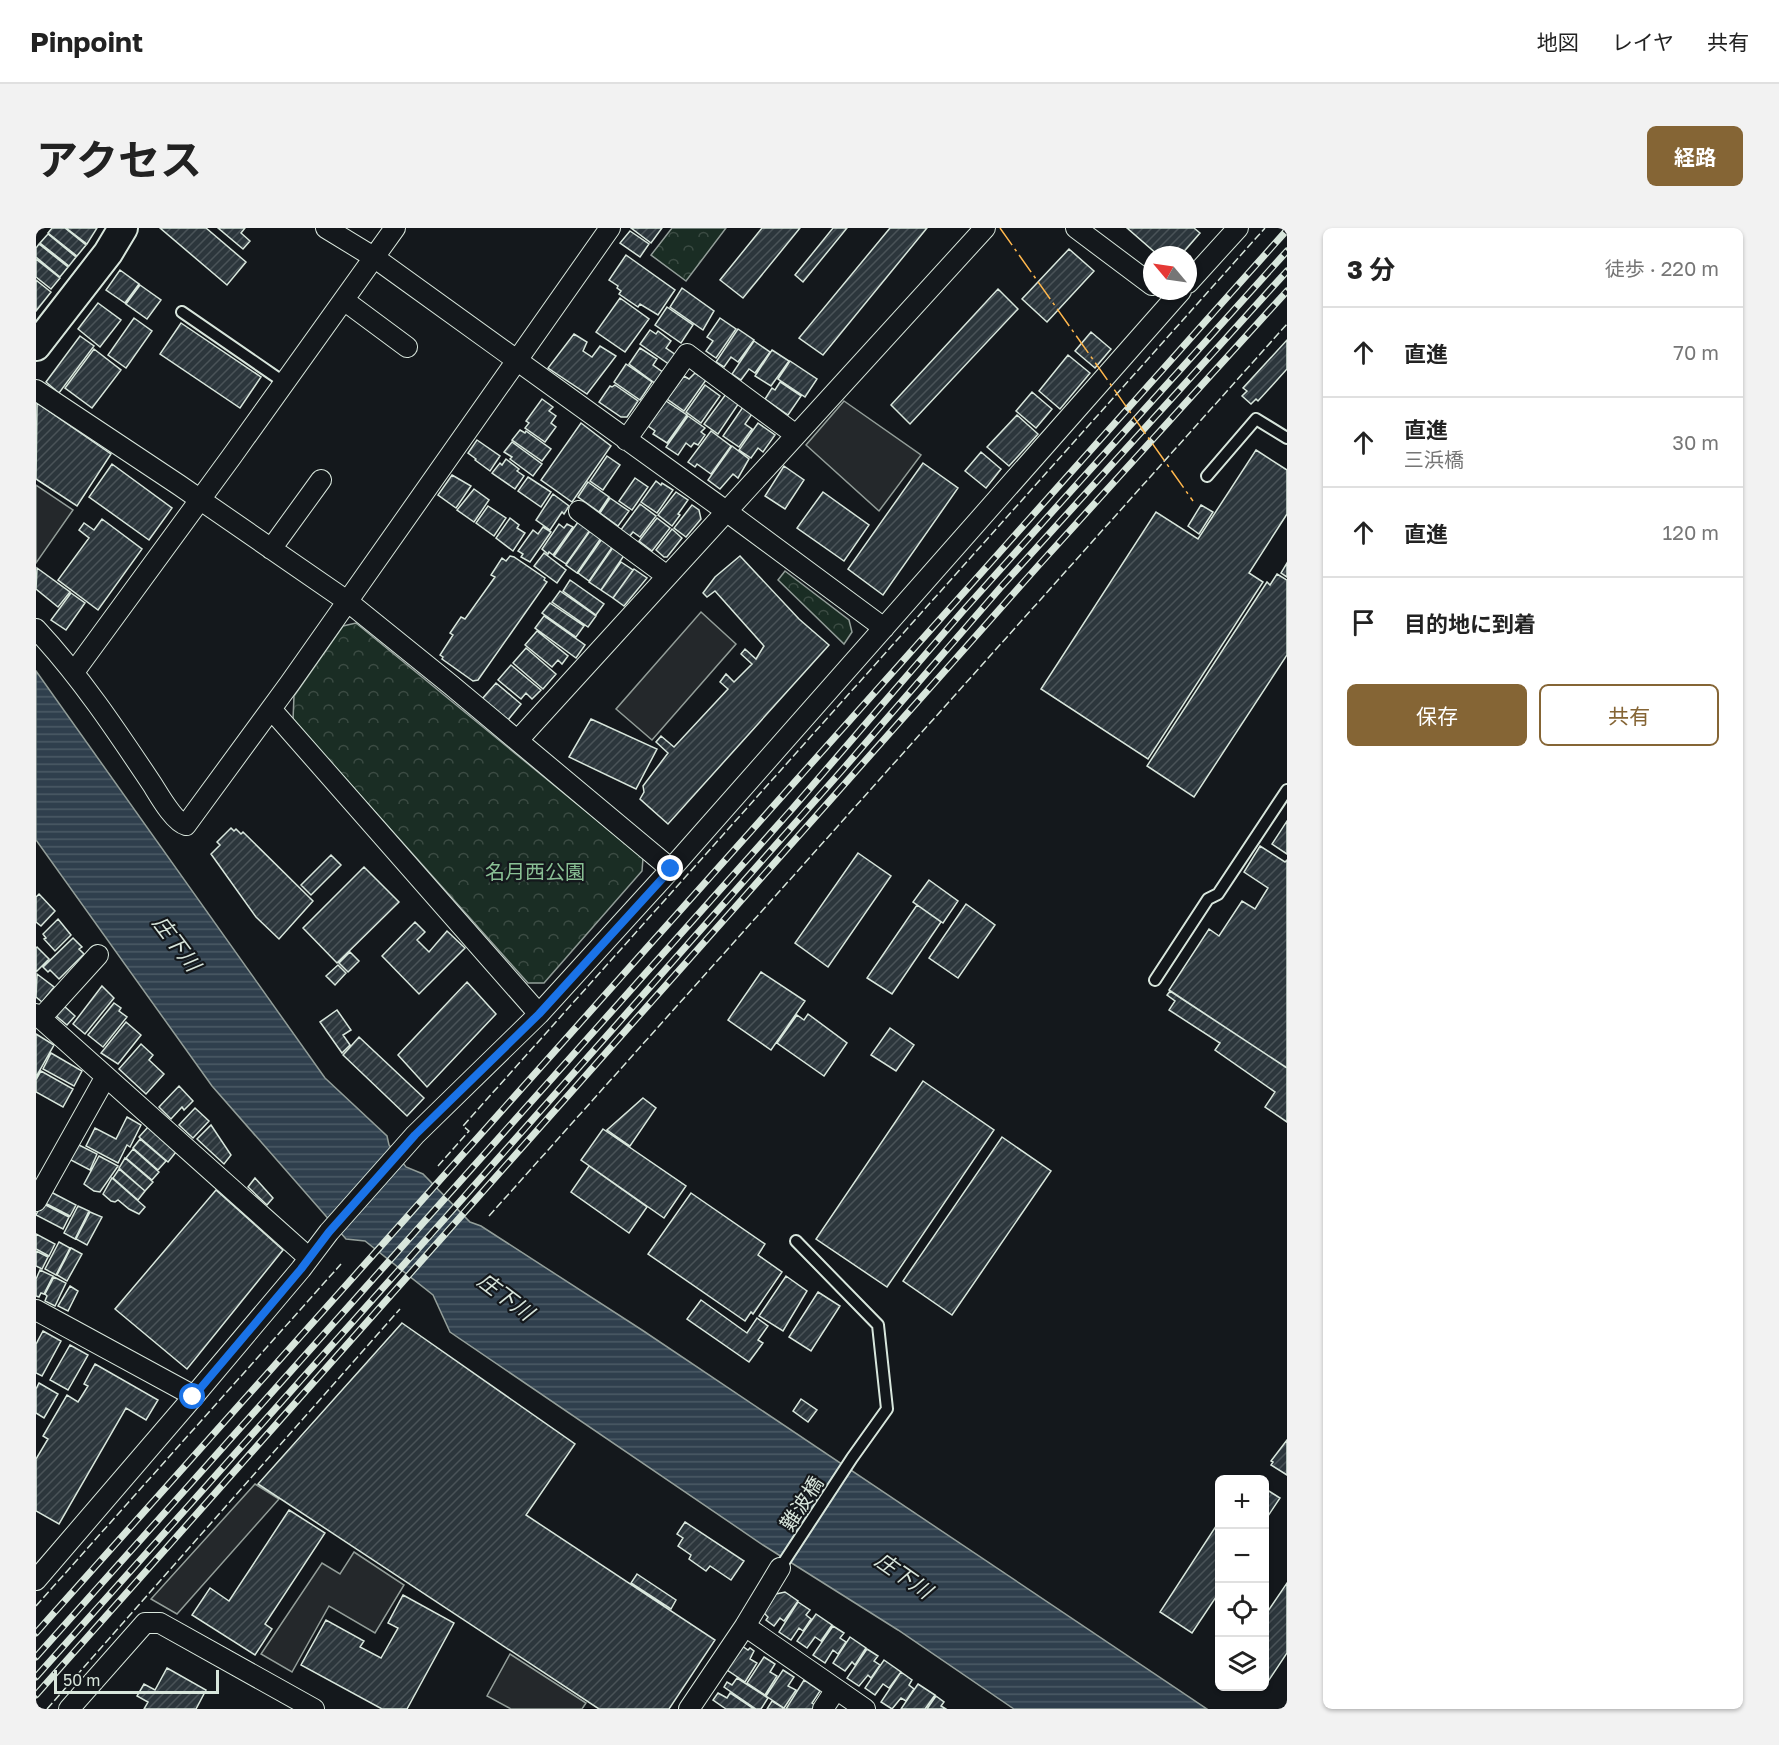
<!DOCTYPE html>
<html lang="ja">
<meta charset="utf-8">
<style>
:root{--surface:#fff;--page:#f2f2f2;--text:#222;--muted:#767676;--line:#e0e0e0;--accent:#856535}
body{margin:0;font-family:"Golos Text","Noto Sans JP",sans-serif;background:var(--page);color:var(--text)}
.controls{position:absolute;right:18px;bottom:18px;display:grid;overflow:hidden;border-radius:9px;box-shadow:0 2px 4px #0004}
.controls button{width:54px;height:54px;display:grid;place-items:center;padding:0;border:0;border-bottom:2px solid var(--line);background:var(--surface);color:var(--text);font:30px sans-serif}
.compass{position:absolute;left:1107px;top:18px;width:54px;height:54px;border-radius:50%;background:var(--surface);box-shadow:0 2px 4px #0004;rotate:299deg}
.scale{position:absolute;left:18px;bottom:15px;width:165px;box-sizing:border-box;padding-left:6px;border:3px solid #d8e6dc;border-top:0;font-size:16px;line-height:21px;white-space:nowrap;color:#d8e6dc;-webkit-text-stroke:4px #14181c;paint-order:stroke}
.stop{position:absolute;width:18px;height:18px;margin:-14px;border:4px solid #1a73e8;border-radius:50%;background:#fff}
.stop.end{background:#1a73e8;border-color:#fff;box-shadow:0 2px 6px #0008}
.list{margin:0;padding:0;list-style:none}
h2{display:flex;justify-content:space-between;align-items:center;height:78px;margin:0;padding:0 24px;font-size:26px}
h2 small{font-size:20px;font-weight:400;color:var(--muted)}
.list li{display:grid;grid-template-columns:39px 1fr auto;gap:18px;align-items:center;box-sizing:border-box;height:90px;padding:0 24px;border-top:2px solid var(--line)}
.list b{display:block;font-size:22px;white-space:nowrap}
.list p{margin:0;font-size:20px;white-space:nowrap;color:var(--muted)}
.list em{font-size:20px;font-style:normal;color:var(--muted)}
.actions{display:flex;gap:12px;padding:18px 24px}
.actions a{flex:1;padding:14px 0;border:2px solid var(--accent);border-radius:9px;text-align:center;font-size:21px;color:var(--accent)}
.actions .main{background:var(--accent);color:#fff}
.icon{flex:none;width:33px;height:33px;fill:none;stroke:currentColor;stroke-width:2;stroke-linecap:round;stroke-linejoin:round}
.map{position:relative;flex:none;width:1251px;height:1481px;overflow:hidden;border-radius:9px}
header{display:flex;align-items:center;gap:36px;box-sizing:border-box;height:84px;padding:0 30px;background:var(--surface);border-bottom:2px solid var(--line)}
header strong{font-size:28px}
nav{display:flex;gap:33px;margin-inline-start:auto;font-size:21px}
.intro{display:flex;align-items:center;justify-content:space-between;box-sizing:border-box;height:144px;padding:0 36px}
h1{margin:0;font-size:42px}
.button{padding:15px 27px;border-radius:9px;background:var(--accent);color:#fff;font-size:21px;font-weight:700}
main{display:flex;gap:36px;padding:0 36px}
aside{flex:1;background:var(--surface);border-radius:9px;box-shadow:0 2px 4px #0004}
.map>svg:first-child{display:block}
.park{fill:url(#park-crowns);stroke:#939e99;stroke-width:1.5}
.parking{fill:#24282b;stroke:#939e99;stroke-width:1.5}
.water{fill:url(#water-rules);stroke:#939e99;stroke-width:1.5}
.building{fill:url(#building-hatch);stroke:#d8e6dc;stroke-width:1.5}
.lines{fill:none;stroke-linecap:round;stroke-linejoin:round}
.lane-casing{stroke:#d8e6dc;stroke-width:14}
.street-casing{stroke:#d8e6dc;stroke-width:22}
.secondary-casing{stroke:#d8e6dc;stroke-width:32}
.lane{stroke:#14181c;stroke-width:10}
.street{stroke:#14181c;stroke-width:20}
.secondary{stroke:#14181c;stroke-width:28}
.rail-casing{stroke:#d8e6dc;stroke-width:7}
.rail{stroke:#14181c;stroke-width:4.5;stroke-dasharray:14;stroke-linecap:butt}
.fence{stroke:#d8e6dc;stroke-width:1.5;stroke-dasharray:8 3;stroke-linecap:butt}
.power{stroke:#ffb74d;stroke-width:1.5;stroke-dasharray:21 4.5 3 4.5;stroke-linecap:butt}
.route{stroke:#1a73e8;stroke-width:8}
.labels{text-anchor:middle;dominant-baseline:central;stroke-width:4.5;stroke-linejoin:round;paint-order:stroke}
.park-label{font-size:20px;fill:#8ac095;stroke:#14181c}
.street-label{font-size:20px;fill:#d8e6dc;stroke:#14181c}
.water-label{font-size:21px;font-style:italic;fill:#d8e6dc;stroke:#14181c}
</style>
<header>
<strong>Pinpoint</strong>
<nav><a>地図</a><a>レイヤ</a><a>共有</a></nav>
</header>
<div class="intro"><h1>アクセス</h1><a class="button">経路</a></div>
<main>
<div class="map">
<svg width="1251" height="1481" viewBox="0 0 1251 1481">
<defs>
<pattern id="park-crowns" width="20" height="18" patternUnits="userSpaceOnUse" patternTransform="scale(1.5)"><rect width="20" height="18" fill="#1a2d24"/><path d="M2 6a3 3 0 1 1 6 0M12 15a3 3 0 1 1 6 0" fill="none" stroke="#3b4b43"/></pattern>
<pattern id="water-rules" width="6" height="5" patternUnits="userSpaceOnUse" patternTransform="scale(1.5)"><rect width="6" height="5" fill="#2f3f4d"/><path d="M0 2.5h6" fill="none" stroke="#4c5b66"/></pattern>
<pattern id="building-hatch" width="6" height="6" patternUnits="userSpaceOnUse" patternTransform="scale(1.5)"><rect width="6" height="6" fill="#2c363c"/><path d="M-1 1l2-2M0 6l6-6M5 7l2-2" fill="none" stroke="#4a5358"/></pattern>
</defs>
<rect width="100%" height="100%" fill="#14181c"/>
<path class="park" d="M636,0H690L650,53L615,27Z
M749,343L813,392L816,404L808,416L742,352Z
M320,395L607,630L606,643L508,755H492L257,492L258,468L307,398Z"/>
<path class="parking" d="M808,173L885,227L843,283L770,217Z
M0,257L37,282L0,335Z
M665,384L700,416L616,512L580,481Z
M219,1256L243,1271L141,1386L115,1371Z
M318,1324L368,1357L339,1405L293,1378L256,1444L225,1426L286,1335L304,1346Z
M474,1426L550,1475L546,1481H475L451,1468Z"/>
<path class="water" d="M0,443L289,850L351,908L353,917L370,939L387,946L434,994L445,998L606,1102L1171,1481H978L862,1402L727,1317L414,1104L397,1067L329,1013L310,1011L176,858L0,612Z"/>
<path class="building" d="M16,0H29L50,17L41,28L12,5Z
M30,0H61L51,16Z
M124,0H170L210,34L191,57Z
M182,0H209L205,5L214,13L207,21Z
M595,0H626L615,15Z
M726,0H764L707,70L684,52Z
M797,0H811L767,54L759,47Z
M854,0H891L787,127L763,110Z
M1091,0H1158L1164,5L1145,27H1122Z
M594,3L613,16L604,29L584,15Z
M12,6L40,29L33,38L4,15Z
M3,16L32,39L24,49L0,29V20Z
M1033,21L1058,43L1011,94L986,71Z
M590,27L639,62L622,87L604,76L602,79L583,66L585,63L581,60L582,58L573,52Z
M0,31L24,50L15,61L0,49Z
M84,42L103,56L89,75L70,62Z
M0,52L15,64L0,83Z
M104,57L125,72L111,91L90,76Z
M646,60L678,83L667,102L634,79Z
M962,61L982,81L874,196L855,177Z
M584,70L613,91L589,124L560,104Z
M62,75L85,92L64,119L42,101Z
M631,79L657,97L645,115L619,97Z
M98,90L116,103L90,140L72,127Z
M684,90L700,101L680,130L670,123L677,113L671,109Z
M145,95L225,149L204,180L124,126Z
M702,101L718,112L702,134L695,129L688,139L680,134Z
M614,102L620,106L622,103L635,113L630,120L640,127L634,137L604,116Z
M1055,104L1075,121L1059,140L1039,123Z
M538,106L551,114L547,123L556,129L564,118L580,128L551,166L512,140Z
M44,108L58,118L23,165L10,154Z
M1251,112V141L1222,173L1220,171L1215,176L1206,168L1211,163L1207,160Z
M718,113L734,124L719,145L713,141L705,152L696,146Z
M604,120L621,131L617,137L628,145L620,156L593,136Z
M58,121L85,142L56,180L29,160Z
M736,122L753,133L735,158L719,148Z
M1032,127L1054,145L1024,181L1003,163Z
M754,133L781,151L769,169L742,151Z
M590,136L616,154L604,172L578,154Z
M659,145L670,152L648,183L631,171L648,148L653,151Z
M744,154L765,168L752,187L729,171L736,160L739,162Z
M579,157L602,173L591,189H585L563,174L574,158L576,159Z
M669,157L684,168L665,195L650,184Z
M996,164L1016,181L1000,200L980,183Z
M690,166L703,175L682,206L668,196Z
M506,171L517,179L513,183L520,188L515,195L520,199L509,214L489,200L493,195L490,193Z
M630,173L651,187L631,215L617,206L619,203L612,198Z
M1,175L75,226L41,278L0,251Z
M707,179L716,186L709,196L716,201L703,219L687,208Z
M981,187L1002,206L973,238L951,219Z
M652,188L669,200L665,204L669,207L662,217L658,215L655,219L650,215L642,227L630,219Z
M545,195L575,218L536,274L505,252Z
M722,195L739,207L727,224L722,220L715,230L703,222Z
M484,202L489,205L490,203L515,221L506,233L476,212Z
M675,203L695,218L675,246L661,236L659,239L652,234Z
M441,212L464,228L454,243L439,232L440,231L432,225Z
M476,214L506,236L497,248L474,231L476,229L468,224Z
M696,218L713,231L702,250L697,246L684,261L672,252Z
M1220,222L1251,242V286L1213,345L1227,354L1112,531L1005,461L1120,284L1162,311Z
M945,224L965,241L950,260L929,243Z
M571,228L584,237L567,262L554,253Z
M470,231L483,241L481,243L488,248L479,261L456,245L464,235L466,237Z
M887,235L922,260L847,367L812,341Z
M76,236L136,280L113,312L53,269Z
M748,238L768,252L749,281L729,268Z
M416,247L435,258L420,280L402,267Z
M492,249L515,264L505,279L482,263Z
M599,250L612,259L596,282L583,273Z
M620,253L625,257L626,255L637,262L621,285L605,274Z
M552,254L573,269L563,284L542,269Z
M438,261L453,272L438,294L421,282Z
M640,264L652,272L642,286L644,287L636,298L622,287Z
M787,264L833,297L808,333L761,300Z
M517,266L533,278L528,286L526,284L514,302L500,292Z
M574,270L593,283L582,298L564,285Z
M604,276L620,288L604,309L597,304L593,309L584,303Z
M656,277L663,282L665,291L650,309L638,300Z
M1165,277L1177,284L1163,306L1152,298Z
M452,278L470,290L458,308L440,295Z
M474,290L483,297L481,300L489,305L477,323L460,310Z
M621,290L634,300L616,323L603,313Z
M66,291L106,321L62,382L22,352L53,310L43,302L48,295L58,302Z
M542,294L554,302L530,336L518,328Z
M523,296L528,300L531,296L537,299L517,327L513,324L512,326L506,321Z
M507,299L515,304L494,334L485,329L487,326L482,323L497,302L502,306Z
M636,301L646,310L631,329H628L620,322Z
M554,303L565,310L541,345L530,337Z
M566,311L577,318L553,353L542,345Z
M578,318L589,326L565,362L553,354Z
M508,325L530,342L521,355L498,338Z
M474,328L478,329L509,350L508,352L511,354L442,452L437,453L406,431L407,429L404,427L417,407L414,405L425,389L429,391L459,349L455,347L466,330L470,333Z
M704,328L763,391L793,417L632,596L604,571L608,564L607,558L632,525L620,514L625,508L638,519L692,461L684,454L690,446L698,454L716,436L705,426L709,421L720,431L728,418L679,363L671,369L667,365L679,349Z
M585,334L597,342L577,370L565,362Z
M1251,335V349L1245,345Z
M1,340L34,364L22,379L0,361Z
M598,341L611,350L588,378L577,370Z
M1241,346L1251,352V427L1158,569L1111,538L1231,354L1234,357Z
M534,352L568,376L560,387L527,363Z
M524,363L560,388L552,399L516,374Z
M35,365L49,375L30,402L15,392Z
M514,375L548,398L540,409L506,385Z
M508,388L549,417L540,430L499,400Z
M501,403L532,428L526,436L522,432L516,439L489,417Z
M490,420L520,446L507,461L477,435Z
M475,437L505,462L496,471L490,465L485,471L462,452Z
M460,455L485,476L472,492L446,471Z
M555,491L621,521L600,561L533,529Z
M1251,593V626L1236,616Z
M195,600L198,603L200,601L205,606L207,604L277,673L243,711L220,689L175,626L184,617L181,614Z
M1224,618L1249,634L1251,632V840L1133,762L1173,701L1183,708L1206,673L1219,681L1232,660L1208,644Z
M822,625L855,648L792,739L759,715Z
M295,627L305,637L275,667L265,657Z
M328,639L363,674L301,735L267,700Z
M893,652L922,673L907,695L877,674Z
M3,666L19,683L5,698L0,694V669Z
M930,676L959,697L922,750L893,730Z
M881,677L905,694L856,766L831,750Z
M22,691L35,707L19,723L8,711L10,710L7,706Z
M379,694L389,704L381,712L393,724L411,703L429,720L383,766L346,728Z
M37,710L46,719L43,721L48,726L23,751L14,742L12,744L7,739Z
M1,719L13,731L0,744V720Z
M314,724L323,733L312,744L303,735Z
M302,737L310,745L299,757L290,748Z
M725,744L769,773L735,822L692,792Z
M1,746L18,759L6,774L0,769Z
M431,754L460,786L391,859L362,827Z
M66,758L78,770L49,806L37,796Z
M1134,763L1251,840V894L1229,879L1239,864L1179,822L1184,815L1133,782L1139,773L1131,767Z
M78,775L85,780L83,783L91,789L67,819L52,807Z
M27,777L39,788L31,797L19,787Z
M301,782L315,802L307,807L314,817L306,825L284,794Z
M772,786L811,815L788,848L741,815L761,787L768,792Z
M90,794L105,807L82,836L65,825Z
M854,800L878,817L860,843L835,827Z
M0,806L18,817L0,849Z
M323,809L388,870L371,888L307,827Z
M105,816L117,827L113,832L128,846L110,866L83,841Z
M15,825L46,843L38,858L7,841Z
M5,843L37,861L27,879L0,864V852Z
M887,853L958,902L851,1059L780,1011Z
M143,858L157,873L148,882L146,879L135,891L123,879Z
M607,870L620,880L594,918L571,902Z
M159,880L173,893L157,910L143,897Z
M91,889L105,897L94,919L91,917L82,935L50,918L59,900L80,911Z
M175,897L195,927L188,936L161,911Z
M112,899L140,924L132,934L103,909Z
M567,901L650,958L628,990L545,932Z
M966,909L1015,943L916,1087L867,1053Z
M104,911L130,933L122,942L97,920Z
M39,915L61,926L54,942L31,930Z
M97,921L123,944L116,952L90,930Z
M63,928L82,938L64,964L58,963L48,956Z
M89,930L117,954L109,963L83,940Z
M553,938L611,979L593,1005L535,964Z
M83,941L109,963L102,972L77,950Z
M76,950L109,979L103,986L93,981L82,972L79,974L75,973L67,966Z
M219,950L237,970L231,977L212,959Z
M180,962L247,1022L151,1141L79,1081Z
M13,963L40,977L34,988L7,974Z
M655,965L729,1016L722,1027L746,1044L717,1086L715,1084L709,1093L612,1026Z
M6,975L33,989L27,1001L0,987Z
M42,978L53,983L39,1011L28,1005Z
M54,984L66,989L51,1017L40,1011Z
M0,1006L19,1016L13,1028L0,1021Z
M23,1014L34,1020L20,1047L9,1041Z
M35,1020L46,1026L31,1053L21,1047Z
M0,1023L12,1029L6,1041L0,1038Z
M4,1042L17,1048L8,1066L5,1065L3,1069L0,1068V1051Z
M750,1048L771,1063L747,1103L723,1088Z
M18,1049L30,1055L19,1078L9,1073L11,1068L9,1066Z
M34,1058L42,1063L32,1083L22,1078Z
M782,1064L804,1078L775,1123L753,1109Z
M665,1072L711,1105L721,1090L732,1098L722,1112L727,1115L713,1134L651,1091Z
M366,1095L539,1216L490,1287L679,1412L633,1481H563L222,1256Z
M7,1103L25,1113L6,1148L0,1145V1116Z
M34,1117L52,1127L32,1162L14,1152Z
M59,1136L122,1172L110,1192L90,1180L23,1296L0,1283V1231L12,1211L7,1208L31,1167L42,1174L52,1158L48,1156Z
M3,1155L22,1166L8,1190L0,1185V1161Z
M765,1171L781,1182L772,1194L757,1183Z
M1251,1212V1247L1235,1237L1237,1234L1235,1233Z
M1228,1260L1244,1270L1228,1294Z
M253,1282L289,1305L229,1396L236,1401L219,1427L156,1387L174,1360L193,1373Z
M1184,1292V1363L1156,1405L1124,1384Z
M649,1294L708,1333L695,1352L674,1338L670,1343L653,1331L655,1327L642,1318L647,1310L641,1306Z
M601,1346L640,1372L635,1381L595,1355Z
M1251,1355V1425L1233,1452L1228,1449V1389Z
M749,1364L762,1373L748,1393L744,1390L738,1398L730,1392L732,1389L728,1385L740,1366Z
M367,1367L418,1395L371,1481H346L265,1437L290,1392L328,1413L324,1419L345,1430L362,1400L352,1395Z
M762,1374L774,1382L770,1387L775,1391L767,1403L763,1400L755,1412L743,1404Z
M780,1386L796,1397L785,1413L779,1409L771,1420L761,1413Z
M797,1398L808,1405L804,1410L810,1414L802,1426L797,1422L789,1435L777,1427Z
M814,1409L830,1420L819,1437L816,1434L809,1443L797,1435Z
M706,1418L712,1422L714,1420L718,1423L714,1431L721,1435L709,1454L691,1442Z
M831,1421L842,1428L838,1433L844,1437L835,1450L832,1447L823,1458L811,1450Z
M728,1429L739,1436L734,1444L741,1448L729,1467L711,1455Z
M848,1432L865,1444L853,1460L847,1456L839,1467L829,1460Z
M131,1440L170,1462L160,1481H108L112,1474L101,1468L108,1456L119,1462Z
M747,1442L758,1449L752,1458L760,1462L748,1480L730,1468Z
M865,1444L876,1452L873,1457L878,1461L870,1473L865,1470L856,1481L845,1474Z
M701,1450L732,1470L725,1481H720L688,1459L691,1454L696,1457Z
M768,1452L784,1463L776,1475L780,1478L778,1481H750Z
M882,1456L899,1467L889,1481H865Z
M682,1465L691,1470L694,1465L718,1481H690L677,1472Z
M900,1468L908,1474L905,1478L910,1481H891Z
M736,1473L749,1481H731Z"/>
<g class="lines">
<defs>
<path id="lane" d="M146,84L249,155
M1171,248L1220,191L1251,210
M1119,752L1172,671L1182,666L1251,562
M744,1340L816,1230L851,1181L842,1097L760,1013"/>
<path id="street" d="M290,0L339,30L690,283L848,400
M1040,0L1116,57
M1152,55L1202,0
M309,73L371,119
M0,162L143,257L311,373L415,457L635,641
M590,212L651,126L760,207
M543,283L631,348
M235,321L285,252
M0,401C44,448 80,502 116,556C123,567 138,594 150,597L254,455L574,0
M38,444L196,228L359,0
M235,481L503,786
M482,512L949,0
M0,786L273,1030
M5,790L62,727
M0,973L69,850
M0,1082L158,1168
M0,1352L158,1168L265,1041L293,1004L379,907L503,786L635,641L1145,63
M709,1398L829,1481
M33,1481L109,1395H124L278,1481
M653,1481L709,1398L744,1340
M787,1481L800,1461"/>
<path id="secondary" d="M0,118L72,25L87,0"/>
</defs>
<use href="#lane" class="lane-casing"/>
<use href="#street" class="street-casing"/>
<use href="#secondary" class="secondary-casing"/>
<use href="#lane" class="lane"/>
<use href="#street" class="street"/>
<use href="#secondary" class="secondary"/>
<defs>
<path id="rail" d="M0,1405L1251,2
M0,1429L757,580L926,384L1251,23
M0,1449L428,969L808,540L965,359L1251,43
M0,1467L1002,338L1251,63"/>
</defs>
<use href="#rail" class="rail-casing"/>
<use href="#rail" class="rail"/>
<path class="fence" d="M402,938L433,903L427,898L1229,0
M453,988L1251,96
M0,1378L305,1036
M11,1481L364,1081"/>
<path class="power" d="M964,0L1157,273"/>
</g>
<g class="lines">
<path class="route" d="M157,1169L265,1041L293,1004L379,907L503,786L635,641"/>
</g>
<g class="labels">
<g class="park-label">
<text x="499" y="643">名月西公園</text>
</g>
<g class="street-label">
<text transform="translate(765 1275) rotate(-57)">難波橋</text>
</g>
<g class="water-label">
<text transform="translate(141 715) rotate(53)">庄下川</text>
<text transform="translate(470 1068) rotate(37)">庄下川</text>
<text transform="translate(868 1347) rotate(35)">庄下川</text>
</g>
</g>
</svg>
<div class="controls">
<button>+</button>
<button>−</button>
<button><svg class="icon" aria-label="locate" viewBox="0 0 24 24"><circle cx="12" cy="12" r="6"/><path d="M12 2v4M12 18v4M2 12h4M18 12h4"/></svg></button>
<button><svg class="icon" aria-label="layers" viewBox="0 0 24 24"><path d="M12 4l9 5-9 5-9-5zM3 14l9 5 9-5"/></svg></button>
</div>
<svg class="compass" viewBox="-18 -18 36 36"><path d="M0-13l5 13h-10z" fill="#e53935"/><path d="M0 13l5-13h-10z" fill="#767676"/></svg>
<div class="scale">50 m</div>
<div class="stop" style="left:157px;top:1169px"></div>
<div class="stop end" style="left:635px;top:641px"></div>
</div>
<aside>
<h2>3 分<small>徒歩 · 220 m</small></h2>
<ul class="list">
<li><svg class="icon" aria-label="ahead" viewBox="0 0 24 24"><path d="M12 20V5M6 11l6-6 6 6"/></svg><div><b>直進</b></div><em>70 m</em></li>
<li><svg class="icon" aria-label="ahead" viewBox="0 0 24 24"><path d="M12 20V5M6 11l6-6 6 6"/></svg><div><b>直進</b><p>三浜橋</p></div><em>30 m</em></li>
<li><svg class="icon" aria-label="ahead" viewBox="0 0 24 24"><path d="M12 20V5M6 11l6-6 6 6"/></svg><div><b>直進</b></div><em>120 m</em></li>
<li><svg class="icon" aria-label="arrive" viewBox="0 0 24 24"><path d="M6 21V4h12l-3 4 3 4H6"/></svg><div><b>目的地に到着</b></div></li>
</ul>
<div class="actions"><a class="main">保存</a><a>共有</a></div>
</aside>
</main>
